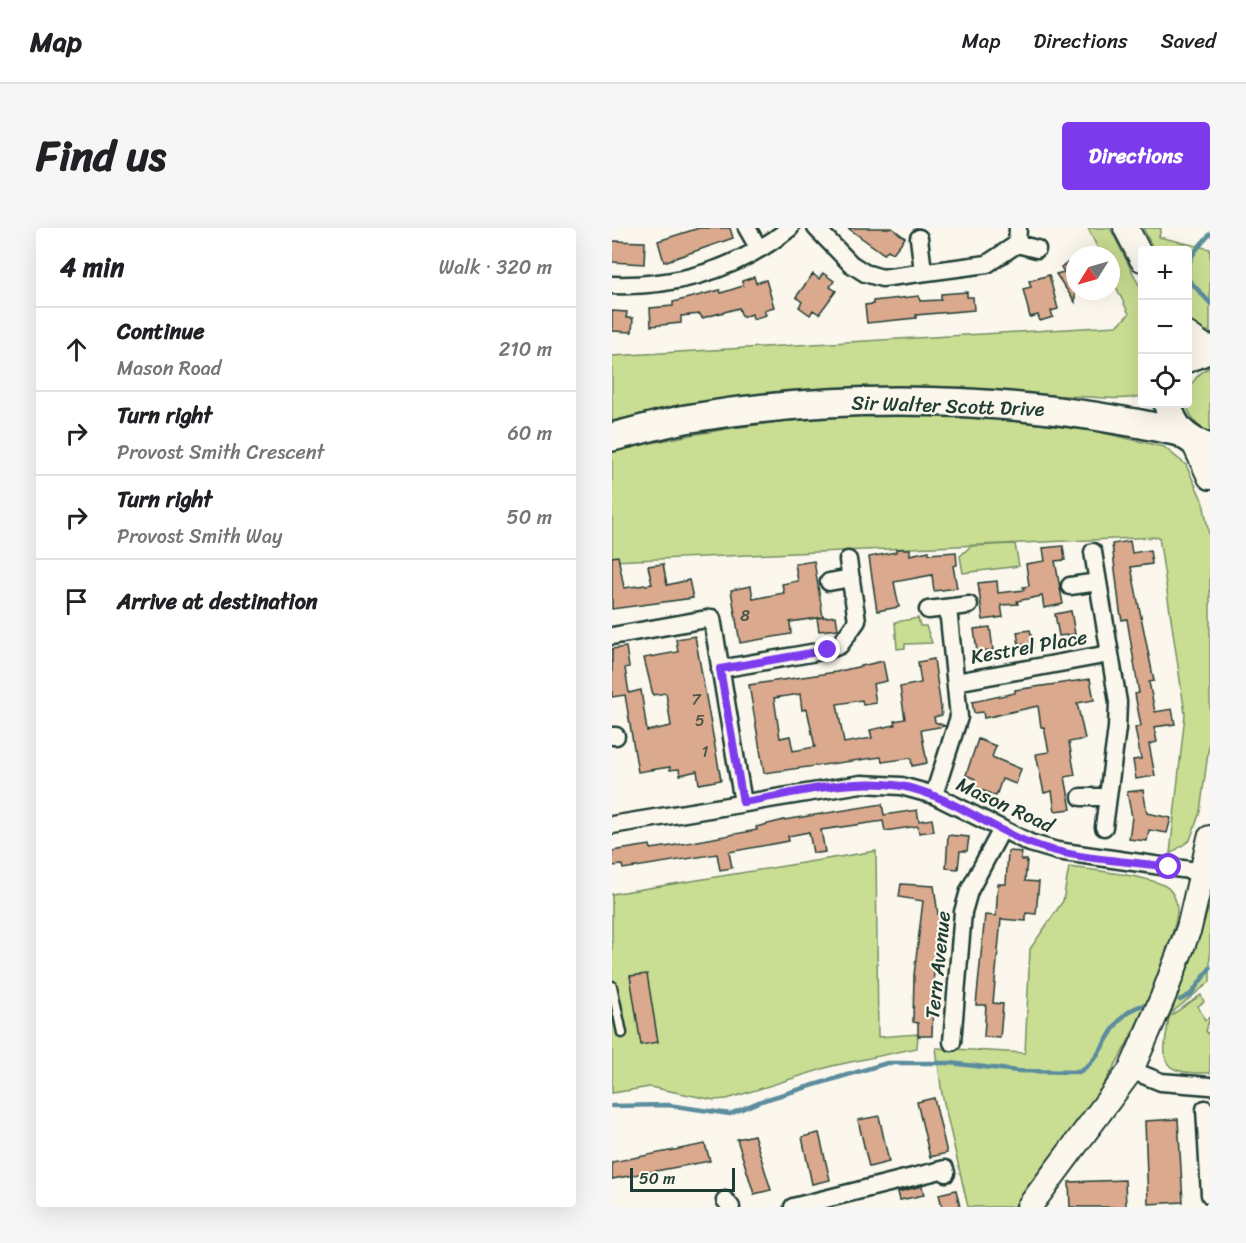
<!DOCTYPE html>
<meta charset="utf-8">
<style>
:root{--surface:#fff;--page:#f6f6f6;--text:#202124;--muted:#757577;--line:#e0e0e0;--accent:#7c3aed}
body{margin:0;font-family:Sriracha,sans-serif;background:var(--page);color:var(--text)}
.controls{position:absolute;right:18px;top:18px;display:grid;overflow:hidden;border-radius:6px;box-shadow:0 6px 24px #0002}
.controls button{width:54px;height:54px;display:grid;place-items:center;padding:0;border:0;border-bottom:2px solid var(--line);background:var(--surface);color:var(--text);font:30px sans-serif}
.compass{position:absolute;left:454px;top:18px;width:54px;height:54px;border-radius:50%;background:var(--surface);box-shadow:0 6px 24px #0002;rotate:233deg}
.scale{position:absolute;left:18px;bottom:15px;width:105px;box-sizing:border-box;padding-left:6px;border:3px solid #1f3d34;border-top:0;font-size:16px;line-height:21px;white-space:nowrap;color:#1f3d34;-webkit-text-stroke:4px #fbf7ec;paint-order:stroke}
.stop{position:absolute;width:18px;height:18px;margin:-14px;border:4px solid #7c3aed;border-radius:50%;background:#fff}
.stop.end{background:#7c3aed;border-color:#fff;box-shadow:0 2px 6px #0008}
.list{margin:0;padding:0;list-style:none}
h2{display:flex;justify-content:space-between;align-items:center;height:78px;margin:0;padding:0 24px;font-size:26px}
h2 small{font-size:20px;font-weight:400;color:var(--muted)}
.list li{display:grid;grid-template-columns:39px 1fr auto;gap:18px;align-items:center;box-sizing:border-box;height:84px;padding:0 24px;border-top:2px solid var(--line)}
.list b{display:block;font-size:22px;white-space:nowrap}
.list p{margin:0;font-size:20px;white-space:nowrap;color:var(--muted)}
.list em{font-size:20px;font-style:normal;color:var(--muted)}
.icon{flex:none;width:33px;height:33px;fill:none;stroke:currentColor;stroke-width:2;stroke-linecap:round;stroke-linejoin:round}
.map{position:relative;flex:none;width:598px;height:979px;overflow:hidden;border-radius:6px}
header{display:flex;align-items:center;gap:36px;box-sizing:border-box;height:84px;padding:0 30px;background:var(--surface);border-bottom:2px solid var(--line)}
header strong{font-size:28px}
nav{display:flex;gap:33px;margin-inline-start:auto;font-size:21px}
.intro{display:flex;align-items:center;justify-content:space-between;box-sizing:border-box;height:144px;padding:0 36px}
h1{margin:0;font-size:42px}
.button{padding:15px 27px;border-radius:6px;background:var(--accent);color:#fff;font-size:21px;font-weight:700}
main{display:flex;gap:36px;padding:0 36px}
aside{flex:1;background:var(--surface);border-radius:6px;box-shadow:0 6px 24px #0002}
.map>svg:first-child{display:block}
.green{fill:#cade93;stroke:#748e64;stroke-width:1.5}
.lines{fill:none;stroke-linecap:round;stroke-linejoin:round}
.stream{stroke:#5c8d9e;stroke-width:4.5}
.building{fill:#dba98e;stroke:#1f3d34;stroke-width:1.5;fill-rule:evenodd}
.lane-casing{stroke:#1f3d34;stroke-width:13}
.street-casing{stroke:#1f3d34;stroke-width:21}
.secondary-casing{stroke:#1f3d34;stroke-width:28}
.primary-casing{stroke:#1f3d34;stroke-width:32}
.lane{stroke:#fbf7ec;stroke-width:8}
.street{stroke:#fbf7ec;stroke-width:16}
.secondary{stroke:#fbf7ec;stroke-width:24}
.primary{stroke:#fbf7ec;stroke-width:27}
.route{stroke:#7c3aed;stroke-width:8}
.labels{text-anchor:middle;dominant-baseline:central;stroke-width:4.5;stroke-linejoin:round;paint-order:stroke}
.number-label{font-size:16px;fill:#4e584a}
.street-label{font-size:20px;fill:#1f3d34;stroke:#fbf7ec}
</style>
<header>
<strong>Map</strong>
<nav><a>Map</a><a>Directions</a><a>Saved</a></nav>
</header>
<div class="intro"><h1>Find us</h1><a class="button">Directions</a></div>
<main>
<aside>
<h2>4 min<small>Walk · 320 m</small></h2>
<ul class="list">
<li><svg class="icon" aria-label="ahead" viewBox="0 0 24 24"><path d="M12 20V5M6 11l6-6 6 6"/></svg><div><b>Continue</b><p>Mason Road</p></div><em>210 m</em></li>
<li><svg class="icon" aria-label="right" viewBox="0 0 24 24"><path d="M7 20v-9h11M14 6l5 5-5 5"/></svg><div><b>Turn right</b><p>Provost Smith Crescent</p></div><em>60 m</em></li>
<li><svg class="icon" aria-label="right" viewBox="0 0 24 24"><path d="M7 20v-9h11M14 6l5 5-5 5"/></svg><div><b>Turn right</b><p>Provost Smith Way</p></div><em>50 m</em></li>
<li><svg class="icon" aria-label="arrive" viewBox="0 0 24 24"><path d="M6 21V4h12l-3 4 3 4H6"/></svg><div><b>Arrive at destination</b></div></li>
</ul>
</aside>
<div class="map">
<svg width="598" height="979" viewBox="0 0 598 979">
<rect width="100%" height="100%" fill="#fbf7ec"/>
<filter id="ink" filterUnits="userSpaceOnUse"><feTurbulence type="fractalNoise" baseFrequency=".0167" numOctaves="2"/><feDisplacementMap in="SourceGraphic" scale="12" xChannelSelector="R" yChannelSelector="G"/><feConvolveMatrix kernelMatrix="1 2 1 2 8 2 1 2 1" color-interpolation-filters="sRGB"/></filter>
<g filter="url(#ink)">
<path class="green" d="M476,0H498L530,63L529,168C513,172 495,170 479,169C428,168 376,161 325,159C215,156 106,166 0,193V128L505,98L517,86L499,48V27H489Z
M531,0H549L547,9L598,21V104L584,100L576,89V22H542Z
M598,139V205C567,191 568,155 598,139Z
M283,187L372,190L474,201L552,219L574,237L591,274L598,311V510L588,584L578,612L558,626L573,486L547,309L0,333V224C93,201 187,188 283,187Z
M403,316L407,338L351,345L348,328L359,318Z
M306,390L308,398H314L320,415L293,416V420L285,421L283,394Z
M264,623L266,809L306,806L305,820L220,838L115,871L102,872L38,859L0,865V666Z
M457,639C477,642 546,648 558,662C573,680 560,704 554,723C536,778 511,829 478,877C454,912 424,942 402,979H356L330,866L324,820L413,825L418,721L451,673Z
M598,677V754L559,785Z
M589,767L592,774L586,778L593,792L598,789L594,803L598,808V845C545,846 550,834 557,789Z"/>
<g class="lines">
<path class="stream" d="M598,6C583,23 576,27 576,51L598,75
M568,772L579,766L598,740
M0,878L56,877L118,886L149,873L275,835H338L406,843L467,844C496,828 497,785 532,777"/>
</g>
<path class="building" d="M87,0H118L121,10L52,34L46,13Z
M236,0H280L293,10L281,25L276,22L272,26Z
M0,13L33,14L32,36L0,34Z
M463,30V74L444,46L452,44L449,39Z
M211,45L222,53L218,59L224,63L207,86L201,82L198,87L187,79L190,74L184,69L201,46L207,51Z
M437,47L446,81L439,83L441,89L428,93L426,87L418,89L411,61L419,59L417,53Z
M142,49L144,55L154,52L162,79L152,82L154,87L141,91L140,86L130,89L127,80L90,90L88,86L69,88V95L39,98L38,80L61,78V74L108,62L109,65L131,58L130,53Z
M355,64V69H361L362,82L304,87V90L255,95L253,77L261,76V73L307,68L308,73L329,72V66Z
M0,83L15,84L14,90H21L20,104L0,103Z
M518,313L520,325L538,322L540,336L519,339L542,453L537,454L543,484L560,481L563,496L542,499L545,514L537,516L543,548L524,551L521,532L529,531L523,500L529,498L523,466L527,465L515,391L510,392L508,383L500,316Z
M451,318L453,332L443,333L451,376L432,380L430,368L405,373L406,376L389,377L391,389L371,392L366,355L385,353L386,365L412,362L411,359L417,358L414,336L433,333L431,320Z
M284,321H298V327L317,323V326L344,324L345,337L341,338L345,360L322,363L320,347L282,354L287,379L265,383L257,329L284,324Z
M6,328L12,360L40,356L36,338L51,336L55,357L77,352L81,370L0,381V329Z
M202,333L211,389L178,394L179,406L128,415L119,362L139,358L141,371L172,365L170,356L186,353L183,336Z
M459,383L463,406L447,408L443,386Z
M224,388L226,401L207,403L205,390Z
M378,399L381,422L365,424L362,401Z
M418,402L421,415L407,417L405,404Z
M83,408L109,552L87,556L85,543L68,547L67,541L58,542V539L26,544L13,467L0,469V421L14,419L17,439L13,440L17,465L29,462L35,503L59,498L54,465L41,467L32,430L66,424L64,411Z
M322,431L330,487L322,489L323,494L333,498L309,502L315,535L300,538L299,530L270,534L269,529L152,545L137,457L224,444L271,433L275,453L261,456L264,475L251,477L250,472L225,476L232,515L260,510L258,502L283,497L282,493L293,491L288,459L309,455L306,434ZM188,466L190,482L195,481L203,519L181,523L178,508L168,510L162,470Z
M478,451L482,472L465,475L473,511L457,514L463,547L453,549L459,581L443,583L440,563L432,565L424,526L437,524L432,499H429L426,478L372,490L371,484L362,485L360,474L403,465V462Z
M366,511L384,518L380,529L409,541L404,556L390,551L384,568L360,558L363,551L354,547Z
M531,562L535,585L559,590L555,605L537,602L535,613L517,611L520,589L515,564Z
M270,576L272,587L305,582L307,593L320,591L322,603L307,605L306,598L273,603L271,593L209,602L213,624L206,625H201L197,604L176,608L177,613L117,624L120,640L108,642L105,626L11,641L10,637L0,638V623L38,617L39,621L59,618L145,602L144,599L172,592Z
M336,607L357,609L355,623H348L346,641L334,640Z
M396,623L410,624L409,632H415L413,653L427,654L424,686L414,685V693L389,691L381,775L391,776L388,810L372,809L374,777H364L373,687L384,688L386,656H394Z
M289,656L322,658L326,687H329L322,738L320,808H306V795L301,794L302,747L311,673L287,669Z
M35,746L46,814L29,817L18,748Z
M322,870L335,925L318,929L305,874Z
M267,888L277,934L257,939L246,892Z
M566,891L571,974L536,976L533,893Z
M207,905L218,952L200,956L190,909Z
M142,907L159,962L142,966L125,911Z
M93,916L98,933L0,951V934Z
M513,952L514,979H458L457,954Z
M310,958L312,967L288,972L286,964Z
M344,962L348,979H330L327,966Z"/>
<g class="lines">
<defs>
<path id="lane" d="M0,758L10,805"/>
<path id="street" d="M135,0L147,21
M204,0L239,36L253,45L270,50L375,36L405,16
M406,0L405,16L425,21
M307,10L311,43
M0,57C65,59 126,41 178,0
M481,324L506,474L505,500L492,599
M217,354L239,350
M458,358L486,354
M316,382L357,377
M0,408L100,390L131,575
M108,441L216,422L228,417L245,393L236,332
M344,454L497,426
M0,508H4
M322,567L347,489L336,380
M469,569H496
M0,597L249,556L289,558L322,567L418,615L445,623L591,644
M340,814L351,684L357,663L390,601
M519,842L549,854L598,858
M593,881L598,967
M113,972L119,979
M181,979L333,941L334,945"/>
<path id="secondary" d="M514,0L530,31
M576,107L595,121
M582,215L598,249
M417,979L519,842L551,769L577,700L598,610"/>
<path id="primary" d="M576,130L598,121
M556,176C560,200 575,213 598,220
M0,209C26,203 53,194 80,190C242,163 408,169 568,204"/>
</defs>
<use href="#lane" class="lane-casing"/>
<use href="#street" class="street-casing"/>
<use href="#secondary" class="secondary-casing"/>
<use href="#primary" class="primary-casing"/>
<use href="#lane" class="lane"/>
<use href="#street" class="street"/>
<use href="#secondary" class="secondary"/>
<use href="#primary" class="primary"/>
</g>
</g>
<g class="lines" filter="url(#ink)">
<path class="route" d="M216,422L108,441L131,574C182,566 238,549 289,558C337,567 374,598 418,615C462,632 512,632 557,639"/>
</g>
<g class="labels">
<g class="number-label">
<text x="133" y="387">8</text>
<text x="84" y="471">7</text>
<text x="88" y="492">5</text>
<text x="93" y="523">1</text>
</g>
<g class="street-label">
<text transform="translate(336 178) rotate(2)">Sir Walter Scott Drive</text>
<text transform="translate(417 419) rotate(-10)">Kestrel Place</text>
<text transform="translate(393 577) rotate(25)">Mason Road</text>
<text transform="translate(326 737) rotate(-84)">Tern Avenue</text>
</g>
</g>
</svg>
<div class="controls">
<button>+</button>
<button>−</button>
<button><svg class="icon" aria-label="locate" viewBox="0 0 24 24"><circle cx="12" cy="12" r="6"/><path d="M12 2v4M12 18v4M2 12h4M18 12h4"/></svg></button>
</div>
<svg class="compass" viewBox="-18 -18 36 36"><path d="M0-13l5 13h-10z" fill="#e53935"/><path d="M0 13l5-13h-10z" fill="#757577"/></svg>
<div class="scale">50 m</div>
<div class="stop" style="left:557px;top:639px"></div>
<div class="stop end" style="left:216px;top:422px"></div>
</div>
</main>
